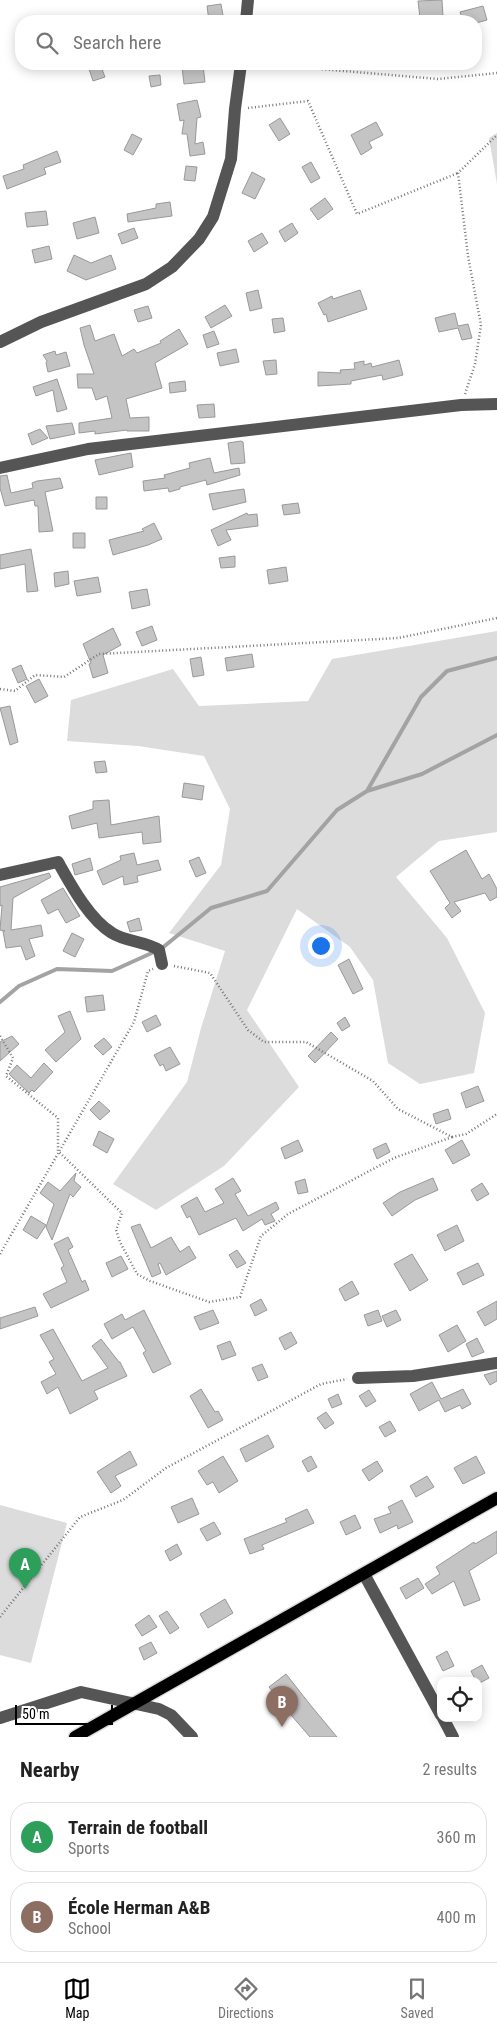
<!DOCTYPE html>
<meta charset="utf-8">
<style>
:root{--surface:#fff;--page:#f2f2f2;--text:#222;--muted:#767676;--line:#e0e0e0;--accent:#000}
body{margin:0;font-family:"Roboto Condensed",sans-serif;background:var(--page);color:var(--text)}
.controls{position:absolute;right:15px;bottom:15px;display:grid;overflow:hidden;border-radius:10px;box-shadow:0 2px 12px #0003}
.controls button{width:45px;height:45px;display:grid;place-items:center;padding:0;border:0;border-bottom:1px solid var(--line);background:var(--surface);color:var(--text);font:25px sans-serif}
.scale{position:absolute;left:15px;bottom:12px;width:98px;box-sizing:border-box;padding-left:5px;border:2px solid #000;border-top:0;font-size:14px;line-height:18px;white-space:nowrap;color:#000;-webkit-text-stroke:4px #fff;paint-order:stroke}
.you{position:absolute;left:320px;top:945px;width:18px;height:18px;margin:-12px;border:4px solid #fff;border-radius:50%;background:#1a73e8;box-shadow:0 0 0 8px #1a73e833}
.badge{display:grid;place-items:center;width:32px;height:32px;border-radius:50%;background:var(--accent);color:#fff;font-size:16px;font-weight:700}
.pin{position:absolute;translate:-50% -41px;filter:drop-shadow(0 1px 2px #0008)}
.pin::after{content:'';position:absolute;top:26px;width:18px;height:15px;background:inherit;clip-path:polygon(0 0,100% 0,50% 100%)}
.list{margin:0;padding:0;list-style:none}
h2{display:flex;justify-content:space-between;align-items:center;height:65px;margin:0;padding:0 20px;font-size:21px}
h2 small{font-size:16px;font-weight:400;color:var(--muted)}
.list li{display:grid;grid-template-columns:32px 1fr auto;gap:15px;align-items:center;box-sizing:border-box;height:70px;margin:0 10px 10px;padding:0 10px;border:1px solid var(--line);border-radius:20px}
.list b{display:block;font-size:19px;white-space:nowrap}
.list p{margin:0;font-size:16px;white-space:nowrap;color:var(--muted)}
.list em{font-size:16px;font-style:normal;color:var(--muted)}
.icon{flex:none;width:28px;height:28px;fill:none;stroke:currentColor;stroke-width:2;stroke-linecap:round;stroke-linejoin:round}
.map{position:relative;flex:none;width:497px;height:1737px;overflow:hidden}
.search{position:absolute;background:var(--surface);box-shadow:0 2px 12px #0003;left:15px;right:15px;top:15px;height:55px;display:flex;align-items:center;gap:12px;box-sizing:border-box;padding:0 18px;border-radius:20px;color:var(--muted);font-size:19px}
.sheet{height:225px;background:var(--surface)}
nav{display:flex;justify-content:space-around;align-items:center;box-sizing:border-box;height:70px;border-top:1px solid var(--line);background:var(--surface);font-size:14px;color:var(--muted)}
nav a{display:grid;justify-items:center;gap:2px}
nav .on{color:var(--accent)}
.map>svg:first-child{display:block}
.green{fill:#dcdcdc}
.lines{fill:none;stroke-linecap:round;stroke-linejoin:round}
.stream{stroke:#a3a3a3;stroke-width:4}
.building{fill:#c4c4c4;stroke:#999}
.major-casing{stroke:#dbdbdb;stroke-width:15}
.path{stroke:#777;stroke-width:2.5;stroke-dasharray:1 2.5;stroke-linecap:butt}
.minor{stroke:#555;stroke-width:12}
.major{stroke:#000;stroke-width:12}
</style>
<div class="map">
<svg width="497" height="1737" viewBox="0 0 497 1737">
<rect width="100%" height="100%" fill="#fff"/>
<path class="green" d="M497,133V184L489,138Z
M497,631V832L439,841L396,877L447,938L485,1013L474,1073L420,1084L388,1063L373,980L350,947L297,909L247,1010L299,1087L224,1166L156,1210L113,1184L187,1082L201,1028L225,951L169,933L221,865L230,809L204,756L138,746L67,741L71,700L173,669L199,706L308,701L332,659Z
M0,1505L67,1523L31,1663L0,1655Z"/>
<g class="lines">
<path class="stream" d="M367,791L422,774L497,735
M161,949L211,908L267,891L337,810L367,791L421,697L447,671L497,658
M0,1002L19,986L57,969L112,971L154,952"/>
</g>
<path class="building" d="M442,0L443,17L420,18L418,1Z
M221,4L224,21H209L207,6Z
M483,6L487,20L476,23V21H463L460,12Z
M93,64H100L105,77L93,81L88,66Z
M203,65L205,82L184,84L182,67Z
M160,75L161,85L151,87L149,76Z
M197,100L201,117L197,118L195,144L203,142L205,154L190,156L187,134H182L184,120L180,121L177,104Z
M280,118L290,134L279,141L269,125Z
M376,122L383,135L369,142L372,148L361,155L351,135Z
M132,134L142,139L133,155L124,150Z
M57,151L61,162L44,168L46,174L7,189L3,176L24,169L23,165Z
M311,162L320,178L311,183L302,167Z
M186,166L197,167L195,181L184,180Z
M252,172L265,179L255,199L242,193Z
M325,198L333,209L318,220L310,209Z
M170,202L172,216L128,222L127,214L156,208V204Z
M46,211L48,225L27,227L25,213Z
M95,217L99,233L77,239L73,223Z
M292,223L298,233L285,242L279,231Z
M134,228L138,238L122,244L118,234Z
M262,233L268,243L254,252L248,241Z
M49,246L52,259L35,263L32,250Z
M74,255L91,263L111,255L116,269L86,280L67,271Z
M258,290L262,308L250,311L246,293Z
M360,290L367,309L328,322L326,314L324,315L318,303L332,296L333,299Z
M225,305L232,316L211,328L205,317Z
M148,306L152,318L138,322L134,310Z
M455,313L458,326L468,324L472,338L462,340L458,328L439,332L435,318Z
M283,318L285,331L274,333L272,319Z
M90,325L95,341L114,334L122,356L134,349L137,353L161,343L160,341L179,329L188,344L155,363L162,388L126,399L130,418L149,417V431H127V430L95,434V431L79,433V423L112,418L107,396L96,400L92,388H78L77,374H94L84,345L80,328Z
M214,331L219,344L207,348L203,335Z
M236,349L239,362L220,366L217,353Z
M55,351L56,355L66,352L70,366L48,372L46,363L47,361L43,355Z
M276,360L277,374L266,375L263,361Z
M399,360L403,375L383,380L382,375L351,381V384L318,386V372L341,373L340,370L355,369L354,363L364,361V365L371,363L372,367Z
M57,379L67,409L57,412L53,390L36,396L33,387Z
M185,381L186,391L170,393L169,383Z
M214,404L215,417L199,418L197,405Z
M72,423L75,434L50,439L46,426Z
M40,429L48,438L32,445L28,434Z
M241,441L243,442L245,463L231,464L228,443Z
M131,453L133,467L99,475L95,460Z
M210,458L214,473L239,468L240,475L207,485L206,480L180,487V489L169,492L168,488L144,491L143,481L165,478L164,475L190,468L189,463Z
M7,475L11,493L33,488L32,483L37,481L60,478L63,488L45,492L53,531L39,532L38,506H35L34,500L5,506L0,488V476Z
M244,489L246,502L213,510L209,494Z
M96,497H107V509H96Z
M298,503L300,513L284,515L282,505Z
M247,513L248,515L257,514L258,526L226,530L231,540L218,546L211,530Z
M154,523L162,539L148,545L113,555L109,540L144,531L142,529Z
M73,533H85V548H73Z
M31,549L38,591L27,592L25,564L0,569V555Z
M235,556V567L221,568L219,558Z
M286,567L288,581L269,584L267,570Z
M68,571L69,584L55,587L54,573Z
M98,577L101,592L77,596L74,581Z
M147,589L150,605L132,609L129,592Z
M152,626L157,640L142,646L136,632Z
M113,628L121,645L103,655L108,673L93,678L89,664L91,663L83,644Z
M252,654L254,667L227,671L225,658Z
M201,657L204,675L193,677L190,659Z
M21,665L27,679L18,683L12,669Z
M39,679L48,696L35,703L26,686Z
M10,706L18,742L10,745L0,708Z
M105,761L107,772L96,773L94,762Z
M184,783L204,786L202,800L182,797Z
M109,800L111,825L159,816L161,842L143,844L142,832L99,838L97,823L72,829L69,816L93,809V801Z
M466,850L482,879L489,874L497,889V897L490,901L485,893L454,902L461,911L452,918L445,908L450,903L430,871Z
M134,853L137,865L158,860L161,870L137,876L138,882L124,885L123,876L103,885L97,871L121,860L120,856Z
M199,857L206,873L196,877L189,861Z
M90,858L93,870L75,875L72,864Z
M49,873L51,877L13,898L11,930L41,925L43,936L29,939L35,956L26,960L21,946L6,948L3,931H5L0,930L2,905L0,906V887Z
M63,888L80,916L66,923L58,909L48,914L41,900Z
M139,918L142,930L130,932L127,922Z
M72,933L84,939L75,957L63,951Z
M349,959L363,989L353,994L338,965Z
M103,995L105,1010L87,1012L85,997Z
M70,1011L81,1039L56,1062L45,1050L65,1032L58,1016Z
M156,1015L161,1025L147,1032L142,1022Z
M345,1017L350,1026L342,1031L337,1023Z
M331,1032L338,1039L315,1063L308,1056Z
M12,1036L19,1044L0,1061V1042Z
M104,1038L112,1047L103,1055L94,1046Z
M170,1047L180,1064L166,1071L163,1064L160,1066L154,1055Z
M44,1063L53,1072L34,1092L32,1090L29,1093L9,1074L17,1065L31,1078Z
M478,1086L484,1101L466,1108L461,1093Z
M99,1101L110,1111L100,1120L90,1110Z
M448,1109L451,1119L436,1124L433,1114Z
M99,1131L114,1139L107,1153L93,1145Z
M298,1140L303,1151L285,1159L281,1148Z
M462,1140L470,1155L453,1164L445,1150Z
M386,1143L390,1152L377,1159L373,1149Z
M76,1173L74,1181L81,1187L73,1197L70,1194L52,1240L46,1227L54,1204L40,1193L48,1182L60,1191Z
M233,1178L241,1191L235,1194L248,1216L276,1202L279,1209L271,1214L275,1221L265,1225L262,1219L243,1231L236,1218L199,1235L190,1216L187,1218L181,1206L197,1197L205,1212L224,1203L215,1189Z
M433,1178L438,1190L415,1200L392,1216L383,1203L400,1192Z
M305,1179L308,1192L298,1194L295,1182Z
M482,1183L489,1194L477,1201L471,1190Z
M31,1216L46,1225L37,1239L23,1230Z
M140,1224L151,1248L171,1237L180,1252L189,1246L196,1258L166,1275L160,1263L158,1264L161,1273L152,1277L131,1227Z
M457,1225L464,1241L445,1251L437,1235Z
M68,1237L73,1247L68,1250L82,1282L85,1280L89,1290L51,1308L43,1294L67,1282L61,1268L64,1266L54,1244Z
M237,1250L246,1263L237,1268L229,1255Z
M412,1254L428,1280L410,1291L394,1264Z
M121,1256L128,1269L112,1277L106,1263Z
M478,1263L484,1275L463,1285L457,1273Z
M352,1281L359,1294L345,1301L339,1289Z
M261,1299L267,1310L255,1316L250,1305Z
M497,1301V1319L485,1326L477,1312Z
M35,1307L38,1316L0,1329V1318Z
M144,1310L171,1364L153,1373L143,1353L146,1351L133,1327L112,1339L104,1324L122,1314L125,1320Z
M213,1310L219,1323L200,1330L194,1317Z
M378,1310L382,1321L368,1326L364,1315Z
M396,1310L401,1320L387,1327L382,1316Z
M457,1325L466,1341L448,1352L439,1335Z
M53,1329L82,1381L108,1368L92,1346L101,1339L119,1362H120L127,1376L94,1391L98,1399L70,1414L58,1387L47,1394L41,1382L56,1374L49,1362L54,1359L40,1335Z
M291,1332L297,1343L285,1350L279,1338Z
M477,1338L484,1352L472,1357L466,1344Z
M230,1341L236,1355L222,1360L217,1346Z
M262,1364L268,1377L258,1381L252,1368Z
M497,1371V1381L490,1385L484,1375Z
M432,1382L441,1399L463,1389L471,1404L462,1409L460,1405L445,1412L439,1400L419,1411L410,1394Z
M201,1389L215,1412L218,1411L223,1420L208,1428L190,1396Z
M369,1390L376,1401L366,1407L359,1396Z
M338,1394L342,1404L332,1408L328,1399Z
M326,1412L334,1423L325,1429L317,1418Z
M390,1421L396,1431L385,1437L379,1427Z
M268,1435L274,1447L246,1462L240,1449Z
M130,1451L137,1465L115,1476L121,1486L111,1493L97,1472Z
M223,1456L238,1481L219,1493L213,1482L207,1485L198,1471Z
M311,1456L317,1467L308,1472L302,1461Z
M476,1456L485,1473L463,1484L454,1468Z
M377,1461L383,1471L369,1481L362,1470Z
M427,1476L434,1487L416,1497L410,1486Z
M192,1498L199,1514L178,1523L171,1507Z
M402,1500L413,1522L398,1529L397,1525L380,1533L374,1519L391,1513L388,1507Z
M307,1509L314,1523L262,1545L264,1549L250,1554L244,1539L287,1522L285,1519Z
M355,1515L361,1528L346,1535L340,1522Z
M214,1522L221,1534L207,1541L200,1529Z
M497,1531V1553L469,1571L480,1600L464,1606L454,1581L432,1594L425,1584L440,1574L436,1567L474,1542L475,1544Z
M177,1544L182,1554L170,1561L165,1551Z
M418,1578L424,1588L406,1599L400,1588Z
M225,1599L233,1613L208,1628L200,1614Z
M167,1611L179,1628L170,1634L159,1616Z
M149,1615L157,1627L142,1636L135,1625Z
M151,1642L157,1653L144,1660L139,1648Z
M447,1651L454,1666L443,1671L436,1657Z
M482,1665L489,1678L478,1684V1681H476L471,1671Z
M286,1674L312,1707L337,1737H310L291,1715L269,1687Z"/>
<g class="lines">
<defs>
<path id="major" d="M75,1737L497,1498"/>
</defs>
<use href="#major" class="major-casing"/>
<path class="path" d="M309,64L320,69L438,79L497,73
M248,108L308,101L357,214L458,173
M465,394L475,364L481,325L468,256L458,173L497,135
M0,689L15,691L35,675L64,677L99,654L398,638L497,618
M0,1036L13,1058L6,1076L58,1118V1151L122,1213L116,1230L120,1242L137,1274L150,1281L209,1302L240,1297L261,1236L288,1214L394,1158L452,1137L398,1109L373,1081L306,1042H264L248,1030L210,973L174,966
M452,1137L466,1134L497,1114
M0,1254L134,1022L148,971L153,969
M0,1617L80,1517L123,1500L166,1468L321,1384L347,1379"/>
<path class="minor" d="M246,21L248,0
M0,342L41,322L146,284L172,267L199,239L213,217L231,159L235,109L241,64
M0,468L88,449L461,405L497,404
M0,875L58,862C71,885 89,919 112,933C126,942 145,941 159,950L162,964
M358,1378L413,1376L497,1363
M364,1574L441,1715
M0,1718L81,1692L159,1709L171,1715L192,1737
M443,1718L453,1737"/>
<use href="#major" class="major"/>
</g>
</svg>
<div class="controls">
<button><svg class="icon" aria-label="locate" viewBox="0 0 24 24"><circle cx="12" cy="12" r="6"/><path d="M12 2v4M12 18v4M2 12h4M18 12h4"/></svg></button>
</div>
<div class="scale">50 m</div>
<div class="you"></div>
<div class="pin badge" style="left:25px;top:1589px;background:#2e9e5b">A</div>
<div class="pin badge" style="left:282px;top:1727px;background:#8d6e63">B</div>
<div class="search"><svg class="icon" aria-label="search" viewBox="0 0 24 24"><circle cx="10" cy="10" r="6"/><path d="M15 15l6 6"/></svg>Search here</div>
</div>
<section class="sheet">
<h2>Nearby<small>2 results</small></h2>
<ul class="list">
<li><span class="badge" style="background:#2e9e5b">A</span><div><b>Terrain de football</b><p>Sports</p></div><em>360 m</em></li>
<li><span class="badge" style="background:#8d6e63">B</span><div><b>École Herman A&amp;B</b><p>School</p></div><em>400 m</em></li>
</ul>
</section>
<nav>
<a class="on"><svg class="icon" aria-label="map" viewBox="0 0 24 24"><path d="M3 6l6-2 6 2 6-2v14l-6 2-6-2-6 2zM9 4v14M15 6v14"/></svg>Map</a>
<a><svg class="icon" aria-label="directions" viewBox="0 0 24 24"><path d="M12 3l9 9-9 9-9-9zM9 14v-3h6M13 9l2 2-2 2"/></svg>Directions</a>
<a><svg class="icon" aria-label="saved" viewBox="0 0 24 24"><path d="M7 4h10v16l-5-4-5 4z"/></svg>Saved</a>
</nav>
